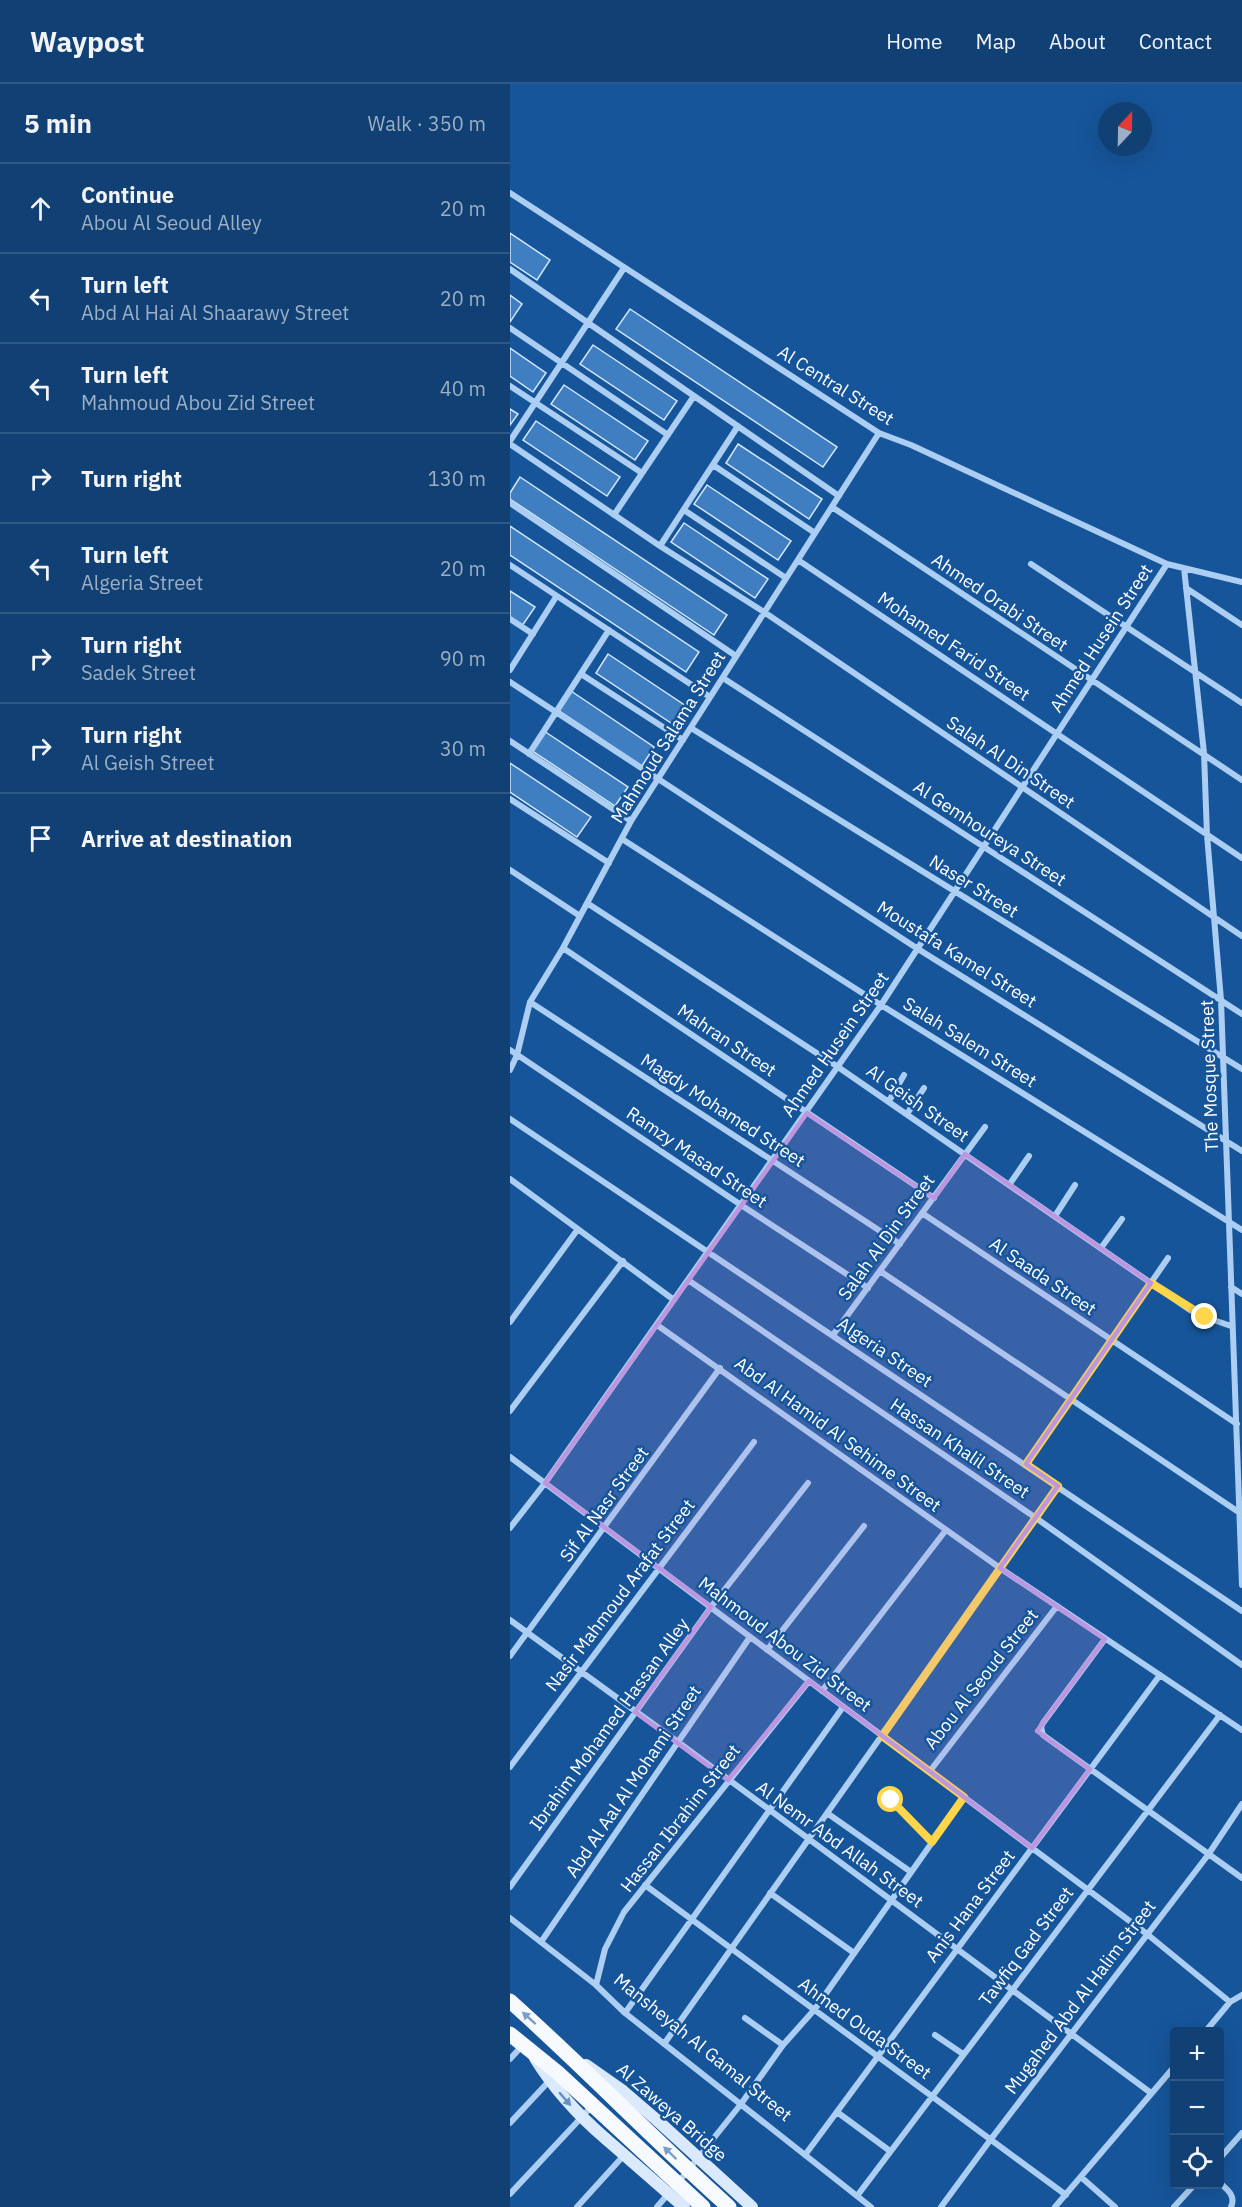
<!DOCTYPE html>
<meta charset="utf-8">
<style>
:root{--surface:#104074;--page:#194779;--text:#f1f3f6;--muted:#9cafc5;--line:#305986}
body{margin:0;font-family:"IBM Plex Sans",sans-serif;background:var(--page);color:var(--text)}
.controls{position:absolute;right:18px;bottom:18px;display:grid;overflow:hidden;border-radius:6px;box-shadow:0 6px 24px #0002}
.controls button{width:54px;height:54px;display:grid;place-items:center;padding:0;border:0;border-bottom:2px solid var(--line);background:var(--surface);color:var(--text);font:30px sans-serif}
.compass{position:absolute;left:588px;top:18px;width:54px;height:54px;border-radius:50%;background:var(--surface);box-shadow:0 6px 24px #0002;rotate:22deg}
.stop{position:absolute;width:18px;height:18px;margin:-14px;border:4px solid #ffd54a;border-radius:50%;background:#fff}
.stop.end{background:#ffd54a;border-color:#fff;box-shadow:0 2px 6px #0008}
.list{margin:0;padding:0;list-style:none}
h2{display:flex;justify-content:space-between;align-items:center;height:78px;margin:0;padding:0 24px;font-size:26px}
h2 small{font-size:20px;font-weight:400;color:var(--muted)}
.list li{display:grid;grid-template-columns:39px 1fr auto;gap:18px;align-items:center;box-sizing:border-box;height:90px;padding:0 24px;border-top:2px solid var(--line)}
.list b{display:block;font-size:22px;white-space:nowrap}
.list p{margin:0;font-size:20px;white-space:nowrap;color:var(--muted)}
.list em{font-size:20px;font-style:normal;color:var(--muted)}
.icon{flex:none;width:33px;height:33px;fill:none;stroke:currentColor;stroke-width:2;stroke-linecap:round;stroke-linejoin:round}
.map{position:relative;flex:none;width:732px;height:2123px;overflow:hidden}
header{display:flex;align-items:center;gap:36px;box-sizing:border-box;height:84px;padding:0 30px;background:var(--surface);border-bottom:2px solid var(--line)}
header strong{font-size:28px}
nav{display:flex;gap:33px;margin-inline-start:auto;font-size:21px}
main{display:flex}
aside{flex:1;background:var(--surface)}
.map>svg:first-child{display:block}
.building{fill:#3e7ec1;stroke:#d3e7fd;stroke-width:1.5}
.lines{fill:none;stroke-linecap:round;stroke-linejoin:round}
.minor{stroke:#abcef2;stroke-width:6}
.secondary{stroke:#daeafc;stroke-width:12}
.primary{stroke:#f6faff;stroke-width:15}
.secondary-bridge{stroke:#daeafc;stroke-width:12}
.oneway{fill:#7b9fc7}
.oneway2{fill:#6491c1}
.route{stroke:#ffd54a;stroke-width:8}
.marked{fill:#bd96df;fill-opacity:0.2;stroke:#bd96df;stroke-width:4.5;stroke-linejoin:round}
.labels{text-anchor:middle;dominant-baseline:central;stroke-width:5;stroke-linejoin:round;paint-order:stroke}
.street-label{font-size:18px;fill:#fff;stroke:#16559a}
</style>
<header>
<strong>Waypost</strong>
<nav><a>Home</a><a>Map</a><a>About</a><a>Contact</a></nav>
</header>
<main>
<aside>
<h2>5 min<small>Walk · 350 m</small></h2>
<ul class="list">
<li><svg class="icon" aria-label="ahead" viewBox="0 0 24 24"><path d="M12 20V5M6 11l6-6 6 6"/></svg><div><b>Continue</b><p>Abou Al Seoud Alley</p></div><em>20 m</em></li>
<li><svg class="icon" aria-label="left" viewBox="0 0 24 24"><path d="M17 20v-9H6M10 6l-5 5 5 5"/></svg><div><b>Turn left</b><p>Abd Al Hai Al Shaarawy Street</p></div><em>20 m</em></li>
<li><svg class="icon" aria-label="left" viewBox="0 0 24 24"><path d="M17 20v-9H6M10 6l-5 5 5 5"/></svg><div><b>Turn left</b><p>Mahmoud Abou Zid Street</p></div><em>40 m</em></li>
<li><svg class="icon" aria-label="right" viewBox="0 0 24 24"><path d="M7 20v-9h11M14 6l5 5-5 5"/></svg><div><b>Turn right</b></div><em>130 m</em></li>
<li><svg class="icon" aria-label="left" viewBox="0 0 24 24"><path d="M17 20v-9H6M10 6l-5 5 5 5"/></svg><div><b>Turn left</b><p>Algeria Street</p></div><em>20 m</em></li>
<li><svg class="icon" aria-label="right" viewBox="0 0 24 24"><path d="M7 20v-9h11M14 6l5 5-5 5"/></svg><div><b>Turn right</b><p>Sadek Street</p></div><em>90 m</em></li>
<li><svg class="icon" aria-label="right" viewBox="0 0 24 24"><path d="M7 20v-9h11M14 6l5 5-5 5"/></svg><div><b>Turn right</b><p>Al Geish Street</p></div><em>30 m</em></li>
<li><svg class="icon" aria-label="arrive" viewBox="0 0 24 24"><path d="M6 21V4h12l-3 4 3 4H6"/></svg><div><b>Arrive at destination</b></div></li>
</ul>
</aside>
<div class="map">
<svg width="732" height="2123" viewBox="0 0 732 2123">
<rect width="100%" height="100%" fill="#16559a"/>
<path class="building" d="M0,149L40,176L27,196L0,178Z
M0,211L12,220L0,238Z
M120,225L327,363L313,383L106,245Z
M83,261L167,317L154,336L70,280Z
M0,264L36,289L23,308L0,292Z
M54,301L138,357L125,376L41,320Z
M0,325L8,330L0,341Z
M26,337L110,393L97,412L13,356Z
M228,360L312,415L299,435L216,379Z
M10,393L217,531L204,551L0,415V409Z
M197,401L281,457L268,476L184,420Z
M174,439L258,495L245,514L161,458Z
M0,442L189,568L176,588L0,471Z
M0,507L25,523L12,542L0,534Z
M98,570L182,626L170,645L86,589Z
M61,607L144,663L132,682L48,626Z
M34,647L118,703L105,722L21,666Z
M0,679L81,733L67,753L0,708Z"/>
<g class="lines">
<path class="minor" d="M0,109L369,349L401,361L657,480L732,498
M0,185L329,412
M0,244L158,351
M0,302L132,389
M0,357L114,184
M0,360L150,462L254,528L732,852
M203,381L305,449
M0,419L226,572
M322,423L732,696
M174,426L276,494
M104,431L184,312
M150,462L228,342
M288,476L732,774
M521,480L732,619
M0,481L200,613
M674,484L694,669L697,751L711,916L732,1501
M676,504L732,541
M0,535L23,550
M0,586L46,513
M71,590L173,656
M213,594L732,930
M0,598L408,865L732,1067
M181,644L732,985
M0,657L121,737
M19,670L99,546
M0,715L99,779
M112,755L371,921L732,1146
M0,786L70,832
M77,819L328,983L680,1226L695,1233L721,1242
M53,864L424,1114
M20,918L390,1160
M0,966L231,1121L358,1204
M0,986L7,971L20,918L53,864L121,737L369,349
M379,1017L394,991
M397,1030L414,1004
M0,1035L732,1527
M0,1095L164,1216
M499,1101L519,1072
M412,1129L727,1340
M545,1132L565,1101
M591,1164L612,1135
M370,1187L730,1429
M178,1196L526,1434L732,1581
M721,1203L732,1210
M0,1238L68,1145
M147,1241L490,1484L732,1646
M323,1251L475,1043
M0,1327L113,1177
M0,1373L637,1850L720,1918L732,1911
M516,1380L658,1174
M0,1444L35,1399L371,921L657,480
M0,1536L168,1658L641,2009
M595,1555L533,1639L531,1643L533,1651L732,1794
M257,1566L354,1442
M0,1572L210,1284
M312,1607L436,1446
M0,1683L244,1358
M420,1687L547,1522
M381,1716L422,1758
M317,1729L401,1788
M135,1801L556,2111
M0,1803L201,1523L298,1399
M260,1809L344,1869
M0,1834L86,1901L115,1929L361,2123
M31,1858L240,1553
M86,1901L95,1865L114,1828L299,1597
M115,1929L333,1623
M235,1934L273,1961
M695,1948L720,1918
M425,1951L453,1970
M154,1960L548,1402
M0,1975L13,1961
M327,2028L380,2067
M0,2039L41,1995
M295,2071L650,1591
M710,2074L732,2049
M571,2093L605,2123
M710,2099C718,2106 726,2112 721,2123
M167,2100L231,2020L273,1961L305,1925L454,1713
M0,2110L83,2021
M347,2112L710,1631
M67,2123L116,2069
M147,2123L158,2110
M431,2123L481,2055L698,1771L732,1720
M545,2123L664,1983
M664,2123L685,2100"/>
<path class="secondary" d="M25,1974C44,2005 68,2031 96,2055
M76,1981L113,2007L148,2037"/>
<path class="primary" d="M0,1917C75,1984 144,2056 219,2123
M0,1950L47,1988L193,2123"/>
<path class="secondary-bridge" d="M148,2037L242,2123
M96,2055L174,2123"/>
</g>
<defs><path id="oneway-solid" d="M-6-.8H1V-3.2L6.5 0L1 3.2V.8H-6Z" transform="scale(1.5)"/></defs>
<g class="oneway">
<use href="#oneway-solid" transform="translate(19 1934) rotate(-138)"/>
<use href="#oneway-solid" transform="translate(160 2069) rotate(-136)"/>
</g>
<use class="oneway2" href="#oneway-solid" transform="translate(55 2015) rotate(49)"/>
<g class="lines">
<path class="route" d="M381,1716L422,1758L454,1713L372,1652L548,1402L516,1380L641,1199L695,1233"/>
</g>
<path class="marked" d="M297,1029L424,1114L455,1070L641,1199L516,1380L548,1402L490,1484L595,1555L527,1647L580,1685L522,1764L299,1597L218,1696L125,1628L201,1523L35,1399Z"/>
<g class="labels">
<g class="street-label">
<text transform="translate(326 301) rotate(32)">Al Central Street</text>
<text transform="translate(490 518) rotate(34)">Ahmed Orabi Street</text>
<text transform="translate(591 554) rotate(-57)">Ahmed Husein Street</text>
<text transform="translate(444 562) rotate(34)">Mohamed Farid Street</text>
<text transform="translate(158 653) rotate(-58)">Mahmoud Salama Street</text>
<text transform="translate(501 678) rotate(34)">Salah Al Din Street</text>
<text transform="translate(480 749) rotate(33)">Al Gemhoureya Street</text>
<text transform="translate(464 802) rotate(32)">Naser Street</text>
<text transform="translate(447 870) rotate(32)">Moustafa Kamel Street</text>
<text transform="translate(217 956) rotate(34)">Mahran Street</text>
<text transform="translate(460 958) rotate(32)">Salah Salem Street</text>
<text transform="translate(325 960) rotate(-55)">Ahmed Husein Street</text>
<text transform="translate(699 992) rotate(-92)">The Mosque Street</text>
<text transform="translate(408 1019) rotate(35)">Al Geish Street</text>
<text transform="translate(213 1026) rotate(33)">Magdy Mohamed Street</text>
<text transform="translate(187 1073) rotate(34)">Ramzy Masad Street</text>
<text transform="translate(376 1153) rotate(-54)">Salah Al Din Street</text>
<text transform="translate(533 1192) rotate(34)">Al Saada Street</text>
<text transform="translate(375 1268) rotate(34)">Algeria Street</text>
<text transform="translate(328 1350) rotate(36)">Abd Al Hamid Al Sehime Street</text>
<text transform="translate(450 1364) rotate(34)">Hassan Khalil Street</text>
<text transform="translate(94 1420) rotate(-54)">Sif Al Nasr Street</text>
<text transform="translate(110 1511) rotate(-53)">Nasir Mahmoud Arafat Street</text>
<text transform="translate(275 1560) rotate(37)">Mahmoud Abou Zid Street</text>
<text transform="translate(471 1595) rotate(-52)">Abou Al Seoud Street</text>
<text transform="translate(99 1640) rotate(-54)">Ibrahim Mohamed Hassan Alley</text>
<text transform="translate(123 1697) rotate(-56)">Abd Al Aal Al Mohami Street</text>
<text transform="translate(170 1734) rotate(-52)">Hassan Ibrahim Street</text>
<text transform="translate(330 1760) rotate(36)">Al Nemr Abd Allah Street</text>
<text transform="translate(460 1822) rotate(-53)">Anis Hana Street</text>
<text transform="translate(516 1862) rotate(-53)">Tawfiq Gad Street</text>
<text transform="translate(570 1913) rotate(-53)">Mugahed Abd Al Halim Street</text>
<text transform="translate(355 1944) rotate(36)">Ahmed Ouda Street</text>
<text transform="translate(193 1963) rotate(39)">Mansheyah Al Gamal Street</text>
<text transform="translate(162 2028) rotate(41)">Al Zaweya Bridge</text>
</g>
</g>
</svg>
<div class="controls">
<button>+</button>
<button>−</button>
<button><svg class="icon" aria-label="locate" viewBox="0 0 24 24"><circle cx="12" cy="12" r="6"/><path d="M12 2v4M12 18v4M2 12h4M18 12h4"/></svg></button>
</div>
<svg class="compass" viewBox="-18 -18 36 36"><path d="M0-13l5 13h-10z" fill="#e53935"/><path d="M0 13l5-13h-10z" fill="#9cafc5"/></svg>
<div class="stop" style="left:381px;top:1716px"></div>
<div class="stop end" style="left:695px;top:1233px"></div>
</div>
</main>
